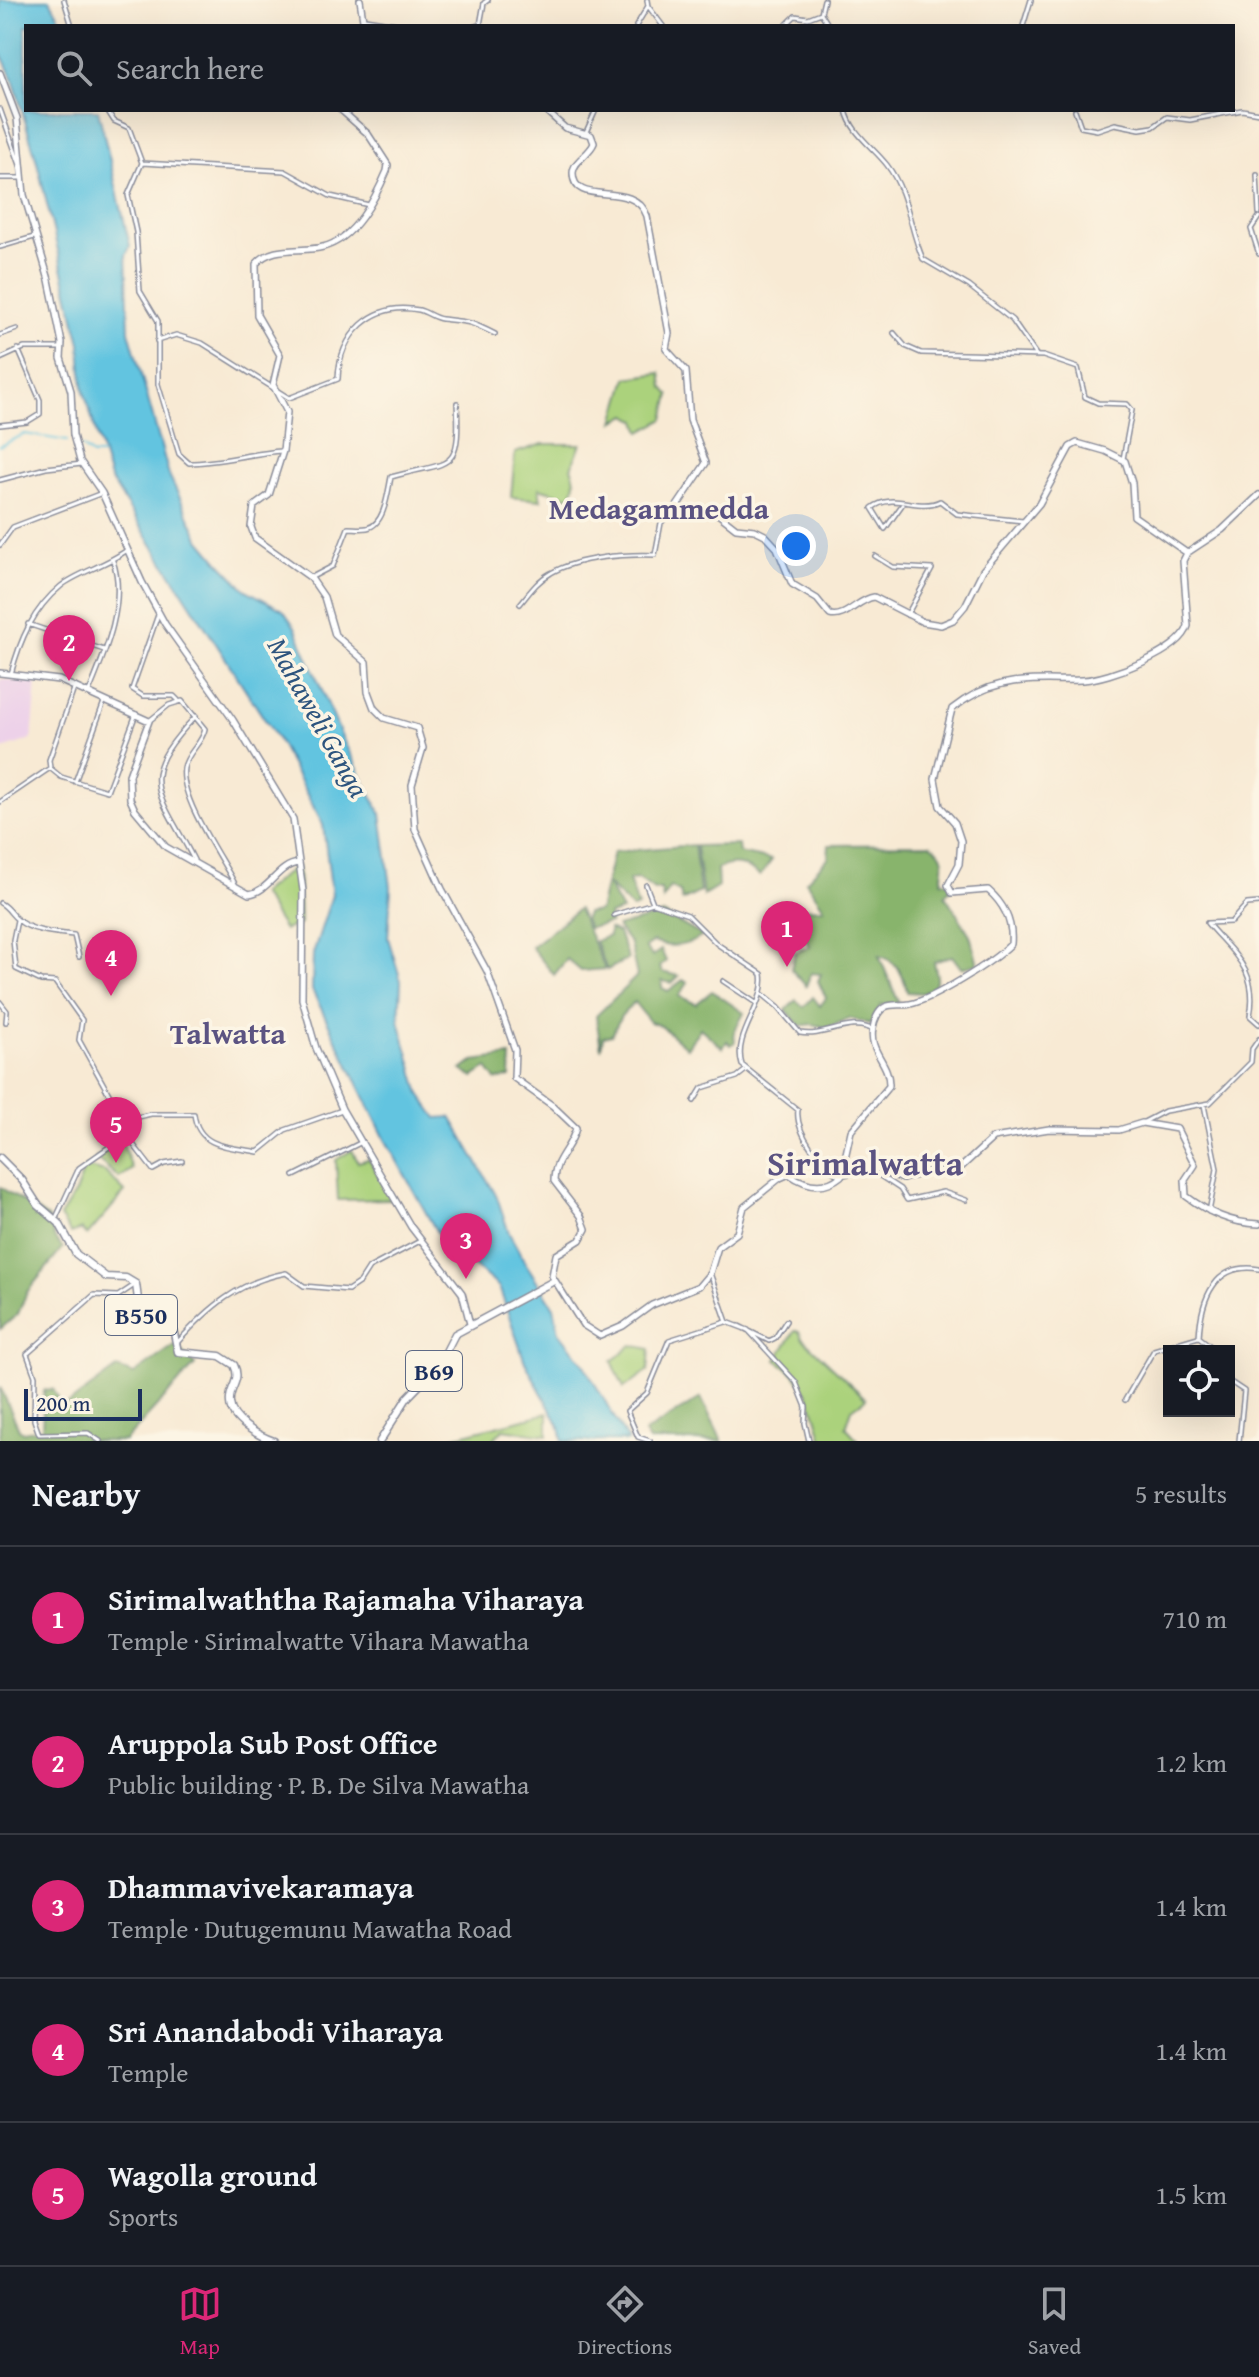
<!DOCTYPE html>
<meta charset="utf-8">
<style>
:root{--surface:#171b24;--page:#242831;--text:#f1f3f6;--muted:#9ea1a6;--line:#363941;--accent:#db2777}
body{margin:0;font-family:"Gentium Book Plus",serif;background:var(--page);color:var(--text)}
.controls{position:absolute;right:24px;bottom:24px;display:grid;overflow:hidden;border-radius:0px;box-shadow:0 8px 32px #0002}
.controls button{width:72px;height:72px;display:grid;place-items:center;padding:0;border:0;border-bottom:2px solid var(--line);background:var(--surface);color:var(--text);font:40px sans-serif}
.scale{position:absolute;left:24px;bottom:20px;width:118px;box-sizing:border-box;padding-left:8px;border:4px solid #1b2f5e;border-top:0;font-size:22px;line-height:28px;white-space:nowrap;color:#1b2f5e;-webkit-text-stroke:6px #fcf5e5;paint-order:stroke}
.you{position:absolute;left:796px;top:546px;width:28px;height:28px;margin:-20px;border:6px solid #fff;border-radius:50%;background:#1a73e8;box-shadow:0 0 0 12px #1a73e833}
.badge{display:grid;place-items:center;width:52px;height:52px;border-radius:50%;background:var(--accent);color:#fff;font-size:26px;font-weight:700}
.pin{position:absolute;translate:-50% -66px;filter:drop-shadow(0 2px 4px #0008)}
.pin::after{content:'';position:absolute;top:42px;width:28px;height:24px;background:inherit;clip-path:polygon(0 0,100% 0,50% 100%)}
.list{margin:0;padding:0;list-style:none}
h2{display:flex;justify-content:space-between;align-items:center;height:104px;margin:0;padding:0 32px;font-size:34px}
h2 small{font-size:26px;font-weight:400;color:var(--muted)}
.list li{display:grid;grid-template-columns:52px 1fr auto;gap:24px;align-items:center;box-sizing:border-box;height:144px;padding:0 32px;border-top:2px solid var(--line)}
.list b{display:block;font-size:30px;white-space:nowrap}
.list p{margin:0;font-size:26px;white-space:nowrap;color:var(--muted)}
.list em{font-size:26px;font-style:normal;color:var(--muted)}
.icon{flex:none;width:44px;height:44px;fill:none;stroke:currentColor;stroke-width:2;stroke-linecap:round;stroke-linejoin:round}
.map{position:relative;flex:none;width:1259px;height:1441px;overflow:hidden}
.search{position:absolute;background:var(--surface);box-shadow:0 8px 32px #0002;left:24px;right:24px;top:24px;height:88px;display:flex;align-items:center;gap:20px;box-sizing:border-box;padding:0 28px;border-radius:0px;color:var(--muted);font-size:30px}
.sheet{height:824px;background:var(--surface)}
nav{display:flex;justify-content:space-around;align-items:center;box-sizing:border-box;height:112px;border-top:2px solid var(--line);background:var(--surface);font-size:22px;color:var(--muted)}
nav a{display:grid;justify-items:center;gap:4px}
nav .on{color:var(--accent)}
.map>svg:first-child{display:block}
.built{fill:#edd1e9}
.green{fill:#abd27c;stroke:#63806d;stroke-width:2}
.forest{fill:#88b46c;stroke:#527265;stroke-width:2}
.water{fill:#62c4e0;stroke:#3e7a9f;stroke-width:2}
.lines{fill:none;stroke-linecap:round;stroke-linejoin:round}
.stream{stroke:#62c4e0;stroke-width:2}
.street-casing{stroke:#8a8c99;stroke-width:6}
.secondary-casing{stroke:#8a8c99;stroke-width:8}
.primary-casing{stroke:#8a8c99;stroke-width:9}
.street{stroke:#fff;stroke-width:3}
.secondary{stroke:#fff;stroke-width:5}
.primary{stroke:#fff;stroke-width:6}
.labels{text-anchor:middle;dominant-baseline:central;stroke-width:7;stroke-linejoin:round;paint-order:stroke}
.shield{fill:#fcf5e5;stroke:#5e6a86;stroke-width:2}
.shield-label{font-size:24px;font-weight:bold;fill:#1b2f5e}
.water-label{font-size:28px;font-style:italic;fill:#2d547e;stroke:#fcf5e5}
.quarter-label{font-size:30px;font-weight:bold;fill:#5b5382;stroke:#fcf5e5}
.district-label{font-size:34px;font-weight:bold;fill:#5b5382;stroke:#fcf5e5}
</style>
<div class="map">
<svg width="1259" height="1441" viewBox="0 0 1259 1441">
<rect width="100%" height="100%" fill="#fcf5e5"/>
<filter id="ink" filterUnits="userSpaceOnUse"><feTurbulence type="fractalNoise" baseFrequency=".0125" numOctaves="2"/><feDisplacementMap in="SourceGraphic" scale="16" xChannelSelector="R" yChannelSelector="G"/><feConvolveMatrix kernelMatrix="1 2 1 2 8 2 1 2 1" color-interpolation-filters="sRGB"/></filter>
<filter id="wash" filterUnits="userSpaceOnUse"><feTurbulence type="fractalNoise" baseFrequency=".006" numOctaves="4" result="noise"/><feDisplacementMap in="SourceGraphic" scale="32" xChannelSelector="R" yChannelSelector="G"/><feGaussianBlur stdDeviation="1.8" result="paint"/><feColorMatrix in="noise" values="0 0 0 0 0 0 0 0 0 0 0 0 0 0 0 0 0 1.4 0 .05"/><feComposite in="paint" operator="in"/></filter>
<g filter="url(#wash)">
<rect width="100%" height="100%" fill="#f8ead4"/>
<path class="built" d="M0,679L37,683L32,739L0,750Z"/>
<path class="green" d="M661,373L663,387L670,395L664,419L641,432L637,420L627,415L614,422L627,378Z
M543,444H581L571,468C576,478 577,488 569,497L539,488L541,500L511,497L515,453Z
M295,866L298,868L300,924L284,930L261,894Z
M122,1142L132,1169L119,1178L96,1158Z
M352,1150L358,1162L369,1159L392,1199L338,1200L336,1160Z
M85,1167L105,1172L125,1192L87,1236L81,1229L71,1234L60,1217L75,1193Z
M795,1331H799L802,1338L866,1399L852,1409L846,1427L859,1441H823C814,1407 808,1379 776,1360Z
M632,1345L650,1349L648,1371L624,1388L612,1361Z
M548,1413V1435L503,1429L492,1441H437Z"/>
<path class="forest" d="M930,844C947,854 944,864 941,881L949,882L951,888L945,895L970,935L978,964L961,968L952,956L934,962L937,976L935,986L923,993L907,992C904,975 897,960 879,956L899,1003L881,1005L870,1024L849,1018L828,1028L812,1024L800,1026L786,1010L796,1000L804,1007L813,997L820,1006L826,998L818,981L821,974L811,973L806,986L791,969L795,953L810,946L799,928L801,909L824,908L806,881L828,858L829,845Z
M694,845L700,892L682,901L680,892L670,887L663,899L661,890H654L639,879L629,880L638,907L633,909L607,884L622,911L609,915L610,923L589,928L584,920L587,913L599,911L613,852Z
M738,845L739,853L772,860L760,876C744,864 735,861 717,869L718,887L703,896L696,846Z
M578,909L605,969L581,971L567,959L554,975L531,947Z
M663,914L703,936C687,946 672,949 653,942L645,948L652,956L661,950L666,961L660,967L662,972L679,976L672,983L662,981V988L668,991L683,980L688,983L679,996L696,1004L712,991L744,1013L734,1032L735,1042L731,1045L727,1041L723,1048L700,1028L687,1048L661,1026L650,1022L634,1002L621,1016L612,1035L603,1037L601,1049L596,1016L637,976L630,944L617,927Z
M609,929L618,933L628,959L607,970L595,941L609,936Z
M511,1056L510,1077L496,1080L487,1068L473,1077L462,1070L474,1061Z
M0,1187L48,1218L55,1239L63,1248L27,1292L18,1314L0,1329Z
M175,1345L195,1365L125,1441H0V1387L19,1429L23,1432L42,1429L44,1390L53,1389L61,1404H68L117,1368L134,1374Z
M701,1398L722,1441H649L644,1433Z"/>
<path class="water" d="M0,0H50L64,26H26V110H98L130,246L126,255L129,331L169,475L199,538L220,563L246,590L283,610L295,627L343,740L381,814L391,887L388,938L401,981L399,1021L420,1094L437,1118L451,1117L497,1197L509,1233L526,1264L554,1307L559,1332L583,1363L628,1441H563L560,1427L525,1362L499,1287L439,1236L386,1141L312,990L313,954L332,895L323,825L278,740L110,479L83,388L80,343L37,162L14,82L0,51Z"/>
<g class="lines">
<path class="stream" d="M0,446L25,434L67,441
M82,447L92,455H101"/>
</g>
</g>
<g filter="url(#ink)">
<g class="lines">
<defs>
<path id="street" d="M64,0L72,26
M824,0L821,13L829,26
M648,6L663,26
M365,19L409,26
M475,26L480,25L484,3L488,0
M636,26L648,6L647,0
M785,26L795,16L808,18L821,13
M1023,26L1031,0
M0,109L20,165
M107,110L114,121L129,128L142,163L128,195L136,232L140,291L158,321V384L179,454L189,463C219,463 251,453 282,451
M846,110C851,133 873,147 887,165C909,194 909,228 923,259L969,286L1012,320L1037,356
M1075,110L1081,127L1097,130L1115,124L1140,129L1153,127L1167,117L1190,120L1242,110L1259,113
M586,132L596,110
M142,163L285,171L330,196L369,205
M1257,175L1259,213
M0,178H20
M1259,217L1251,229L1259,254
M0,247L34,237
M894,333L905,346L921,353L1043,356L1078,368L1085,397L1098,403L1127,404L1132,410L1123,459
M0,335L17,329
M157,341L176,335L202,343L289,398L338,379C339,335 372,301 419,310C427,312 434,318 442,319C470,322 469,321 495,334
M0,359L24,348H62
M0,425L27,422L40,414V400L18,349
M0,480L46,468L82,464
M902,505L885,529L872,508C893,491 918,512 940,501L957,514L1023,521
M0,545L13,527L102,493
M875,556L893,567L932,569L907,615
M312,577L333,566L348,528C354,528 361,529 367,528C385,525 388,491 391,477C450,460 461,475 457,403
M520,604C529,593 538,580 551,573C579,557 624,554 655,555L661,523L677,506
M159,612L132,689L143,696H174L178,700
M28,624L104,650
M11,674C20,640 33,609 61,586C77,573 107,565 127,550
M75,686L49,760L50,768L61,777L107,791L136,714
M89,692C105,653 127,602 113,561
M149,721L169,705L182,701L205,729C202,744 187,752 184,768C179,798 221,857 235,884
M75,782L104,702
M0,802L50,768
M194,860C159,791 133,781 196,716
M646,885L653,903
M0,903C9,908 11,915 18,920C32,932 57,933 74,935L79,957
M1259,903L1247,904L1231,922L1207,923C1233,954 1259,970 1250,1016L1259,1024
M614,915L653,903L688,915L717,944L762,974C767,1005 732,1034 742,1065L798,1110C795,1131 821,1167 840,1176
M17,920L13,940L16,969L41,981L55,982L82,1020L79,1040L115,1105L129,1119
M723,981L756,1003
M761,993L778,1007L800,1033C825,1038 851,1017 873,1030
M0,1002L7,1011L6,1022
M694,1101L702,1088L737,1077L746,1070
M1204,1105L1217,1169L1209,1212
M1142,1123L1165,1111L1210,1103L1251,1062L1252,1049L1259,1039
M126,1135L153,1170L164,1164L182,1161
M871,1170L900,1189L907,1200L943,1192L966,1200
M294,1176L360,1143
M55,1220L79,1168L126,1135L129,1119L151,1114H194C198,1148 230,1147 258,1152L285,1130L342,1110
M710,1273L727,1322L748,1330L796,1382L806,1407L805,1423L809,1441
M739,1326L769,1341L775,1338L786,1321
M177,1343C209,1307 238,1282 286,1273L304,1286L348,1290L360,1282L369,1268L420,1241
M1217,1351L1199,1337C1201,1298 1215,1262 1259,1269
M1229,1381L1244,1391L1239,1441
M1125,1400L1154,1350L1198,1337
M100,1441L88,1433L39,1434L34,1420L35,1376L27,1354L94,1295L118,1296L136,1284
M650,1441L638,1437L627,1411L647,1393L669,1340L726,1322"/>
<path id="secondary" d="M360,0L364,26
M0,73L17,118L24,195L49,280L62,343L61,358L71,391L73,435L80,461L102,493L142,582L165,624L233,720L293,819L303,891L302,999L316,1048L342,1109L411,1227L462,1293L470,1324
M341,110L368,134L388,165L387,171C375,199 355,239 323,247C301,253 272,244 256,264L257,315L280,355L273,385L287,412L283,451L269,495L254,506L251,527L255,538L311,578L324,597L335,635L366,662L368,692L374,708L384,718L417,728L423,748L412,785L415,829L442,889L487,971L515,1050L514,1078L553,1106L576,1128C571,1149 554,1158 554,1181L581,1216L586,1229L580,1240L556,1255L552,1276L583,1325L600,1336L623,1326L652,1305L699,1286L710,1273L718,1247L737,1233L744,1207L780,1178L789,1174C806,1186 824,1190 841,1176L851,1131L889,1086C890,1062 868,1052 873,1028C874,1021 878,1011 885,1007C892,1003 902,1006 910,1004C934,999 993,962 1011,944C1013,922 1004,904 988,890L952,893L948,885L959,864L961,841L955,823L940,806L935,779L952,709C966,698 984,688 1002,684C1029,678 1054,681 1082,680C1108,679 1181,652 1188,626L1183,561L1187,553L1222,530L1259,495
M545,110L565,128L591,135L594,143C590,154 573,161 573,173C573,209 634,178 647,216L669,333L666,349L686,371L690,420L706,463L677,506L685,511L718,514L736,528L755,530L765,535L777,548L792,584L817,599L830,615C846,619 858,599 874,597L923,622L941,625L953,620L965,606L983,570L1039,504L1070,447L1077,443L1105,451L1125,461L1132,483L1134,516L1187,553
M0,673L59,680L149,721L129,775L130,799L135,810L166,847L249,894C270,891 277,865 299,863
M843,1174L876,1168L903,1179L926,1172L957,1171L993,1138L1049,1129L1119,1130L1142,1123L1177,1129L1195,1165L1185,1180L1186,1196C1209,1213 1230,1223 1259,1224"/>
<path id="primary" d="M0,1158L22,1180L38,1205L59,1223L76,1254L106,1277L126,1278L136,1284L140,1315L161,1313L171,1319L178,1352L220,1356L234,1365C242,1381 228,1388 230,1403C231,1421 259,1436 274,1441
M380,1441L407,1398L439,1365L455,1334L552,1282"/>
</defs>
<use href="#street" class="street-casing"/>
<use href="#secondary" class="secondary-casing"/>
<use href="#primary" class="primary-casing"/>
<use href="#street" class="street"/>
<use href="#secondary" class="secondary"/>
<use href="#primary" class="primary"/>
</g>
</g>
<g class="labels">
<g class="shield">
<rect x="105" y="1295" width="72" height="40" rx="6"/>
<rect x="406" y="1351" width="56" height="40" rx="6"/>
</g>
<g class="shield-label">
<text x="141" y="1315">B550</text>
<text x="434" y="1371">B69</text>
</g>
<g class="water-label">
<text transform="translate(319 717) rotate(61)">Mahaweli Ganga</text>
</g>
<g class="quarter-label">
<text x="659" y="508">Medagammedda</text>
<text x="228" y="1033">Talwatta</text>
</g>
<g class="district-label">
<text x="865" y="1162">Sirimalwatta</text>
</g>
</g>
</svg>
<div class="controls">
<button><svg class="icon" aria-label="locate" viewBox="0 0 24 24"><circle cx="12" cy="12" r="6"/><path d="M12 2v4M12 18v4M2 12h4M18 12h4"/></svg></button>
</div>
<div class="scale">200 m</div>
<div class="you"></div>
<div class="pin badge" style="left:787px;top:967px">1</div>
<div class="pin badge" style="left:69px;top:681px">2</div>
<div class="pin badge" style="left:466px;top:1279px">3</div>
<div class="pin badge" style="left:111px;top:996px">4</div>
<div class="pin badge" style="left:116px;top:1163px">5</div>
<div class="search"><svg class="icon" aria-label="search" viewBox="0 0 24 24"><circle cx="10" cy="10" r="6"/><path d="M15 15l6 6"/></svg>Search here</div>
</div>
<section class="sheet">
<h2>Nearby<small>5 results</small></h2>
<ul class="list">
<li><span class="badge">1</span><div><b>Sirimalwaththa Rajamaha Viharaya</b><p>Temple · Sirimalwatte Vihara Mawatha</p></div><em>710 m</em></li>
<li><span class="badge">2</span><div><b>Aruppola Sub Post Office</b><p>Public building · P. B. De Silva Mawatha</p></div><em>1.2 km</em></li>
<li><span class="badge">3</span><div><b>Dhammavivekaramaya</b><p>Temple · Dutugemunu Mawatha Road</p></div><em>1.4 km</em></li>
<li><span class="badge">4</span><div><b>Sri Anandabodi Viharaya</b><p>Temple</p></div><em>1.4 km</em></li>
<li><span class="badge">5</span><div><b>Wagolla ground</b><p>Sports</p></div><em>1.5 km</em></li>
</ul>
</section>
<nav>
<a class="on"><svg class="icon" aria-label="map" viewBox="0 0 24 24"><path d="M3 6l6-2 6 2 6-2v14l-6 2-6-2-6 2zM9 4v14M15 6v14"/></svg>Map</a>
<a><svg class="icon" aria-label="directions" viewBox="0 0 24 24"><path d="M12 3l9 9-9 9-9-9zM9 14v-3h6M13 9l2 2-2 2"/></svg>Directions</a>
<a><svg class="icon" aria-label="saved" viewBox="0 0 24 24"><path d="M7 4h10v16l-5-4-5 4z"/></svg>Saved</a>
</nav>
